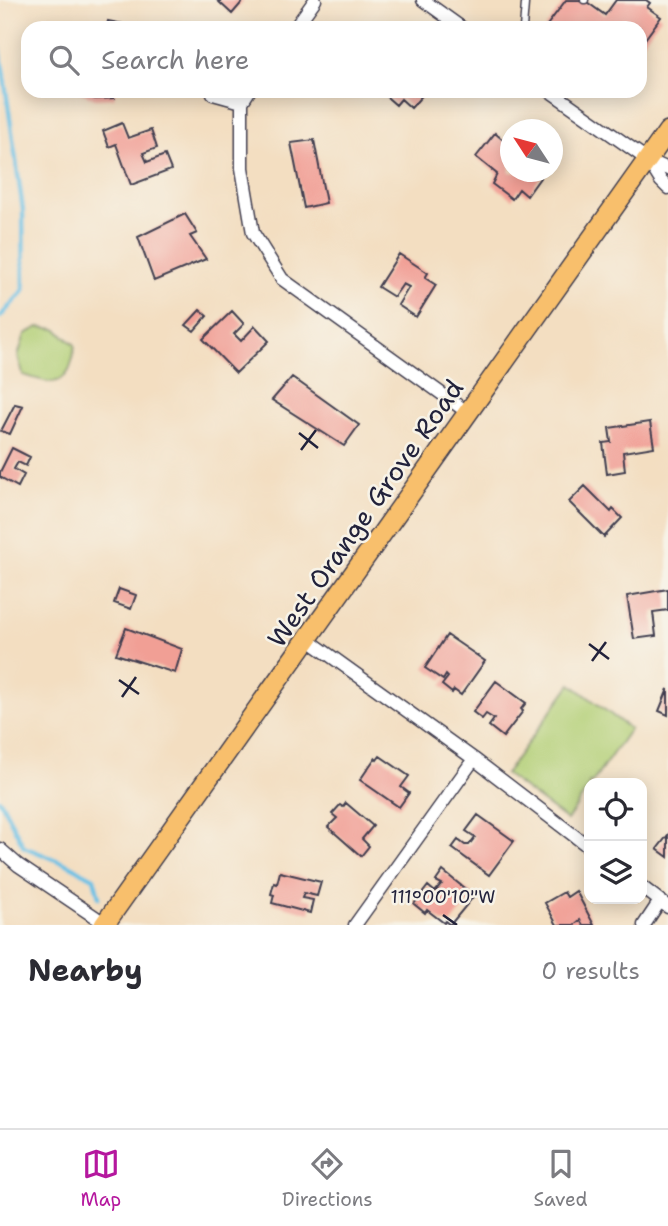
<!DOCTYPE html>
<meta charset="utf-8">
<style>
:root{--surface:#fff;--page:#f7f7f7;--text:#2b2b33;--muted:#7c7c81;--line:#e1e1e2;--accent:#b5179e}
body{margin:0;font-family:"Shantell Sans",sans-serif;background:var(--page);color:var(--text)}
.controls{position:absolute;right:21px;bottom:21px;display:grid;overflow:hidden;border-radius:14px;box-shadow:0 4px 18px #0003}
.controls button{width:63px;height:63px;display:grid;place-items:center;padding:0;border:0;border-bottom:2px solid var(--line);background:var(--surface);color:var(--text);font:35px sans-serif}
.compass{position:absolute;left:500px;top:119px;width:63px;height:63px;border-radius:50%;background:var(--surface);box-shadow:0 4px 18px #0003;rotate:306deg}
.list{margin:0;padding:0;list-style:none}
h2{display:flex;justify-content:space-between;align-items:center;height:91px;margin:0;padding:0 28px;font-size:30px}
h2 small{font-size:23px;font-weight:400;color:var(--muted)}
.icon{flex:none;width:38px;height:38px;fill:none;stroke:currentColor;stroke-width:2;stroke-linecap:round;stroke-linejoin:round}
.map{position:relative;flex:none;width:668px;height:925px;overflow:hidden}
.search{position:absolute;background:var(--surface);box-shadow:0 4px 18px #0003;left:21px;right:21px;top:21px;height:77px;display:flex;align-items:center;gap:18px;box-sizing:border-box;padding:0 24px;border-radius:21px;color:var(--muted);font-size:26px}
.sheet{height:203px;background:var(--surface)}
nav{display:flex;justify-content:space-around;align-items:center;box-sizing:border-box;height:98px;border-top:2px solid var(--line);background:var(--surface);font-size:19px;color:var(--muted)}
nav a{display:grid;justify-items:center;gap:4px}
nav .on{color:var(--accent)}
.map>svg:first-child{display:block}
.green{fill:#b2cf76;stroke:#6a7858;stroke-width:2}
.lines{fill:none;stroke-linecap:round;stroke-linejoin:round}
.stream{stroke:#68c0e5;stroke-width:4.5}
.building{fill:#f19f95}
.service-casing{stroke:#413e4f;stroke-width:9}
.minor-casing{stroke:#413e4f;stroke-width:15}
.primary-casing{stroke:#413e4f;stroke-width:22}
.service{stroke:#fff;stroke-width:6}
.minor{stroke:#fff;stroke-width:12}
.primary{stroke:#f8bf6c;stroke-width:19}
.ticks{fill:none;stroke:#22223b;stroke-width:2.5}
.labels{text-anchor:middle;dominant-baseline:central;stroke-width:5;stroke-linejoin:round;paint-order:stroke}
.street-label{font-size:26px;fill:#22223b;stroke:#f7f3e8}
.ticks-label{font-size:18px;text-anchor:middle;fill:#22223b;stroke:#f7f3e8;stroke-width:5;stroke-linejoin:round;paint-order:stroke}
</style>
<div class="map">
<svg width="668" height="925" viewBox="0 0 668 925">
<rect width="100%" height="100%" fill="#f7f3e8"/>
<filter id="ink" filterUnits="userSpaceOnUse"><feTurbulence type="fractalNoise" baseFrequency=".0143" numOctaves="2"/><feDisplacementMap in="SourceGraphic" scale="14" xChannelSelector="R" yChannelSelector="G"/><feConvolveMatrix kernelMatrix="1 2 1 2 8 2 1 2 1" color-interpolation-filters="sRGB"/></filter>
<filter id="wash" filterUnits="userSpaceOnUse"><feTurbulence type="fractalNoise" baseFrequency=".00686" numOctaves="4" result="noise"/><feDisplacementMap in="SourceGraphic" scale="28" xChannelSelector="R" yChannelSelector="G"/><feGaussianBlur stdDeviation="1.57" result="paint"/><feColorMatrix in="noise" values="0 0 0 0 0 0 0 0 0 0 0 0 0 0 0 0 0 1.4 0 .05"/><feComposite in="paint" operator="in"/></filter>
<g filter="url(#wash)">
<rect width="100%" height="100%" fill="#f3dec1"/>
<path class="green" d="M39,327L56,329L75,345C73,359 71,380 52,382C44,382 31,377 23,375L18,356L25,334Z
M571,684L630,729L592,783H589V787L567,820L505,774Z"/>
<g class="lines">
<path class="stream" d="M0,48L23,210L24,290L0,317
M0,800L24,847L69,865L94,878L99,897"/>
</g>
<g id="blocks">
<path class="building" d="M217,0H244L232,14Z
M566,0H584L605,15L616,0H646L650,3L647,7L661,17L640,46V28H545Z
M108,21L139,27V28H106Z
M77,91H115L114,98L95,99Z
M380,91H426L411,108L401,99L396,105Z
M122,123L128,138L151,130L157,148L143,153L147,162L165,155L171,170L131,185L116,144L109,147L103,131Z
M495,133L510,146V172H538L542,175L527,196L519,189L512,199L492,184L497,174L476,157Z
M314,140L326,203L304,208L291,143Z
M185,214L197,233L190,236L206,259L154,281L138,237Z
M399,254L428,273L425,278L436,285L416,317L398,305L409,287L403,284L394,297L378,287Z
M200,310L207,316L194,331L186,325Z
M232,311L244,324L234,334L241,341L255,326L269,341L236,373L203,339Z
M292,377L359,425L344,446L272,400Z
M15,404L23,406L10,434L1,431Z
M650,422L654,447L623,452L625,471L607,474L603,443L611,442L609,428Z
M12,448L30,457L26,466L18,462L14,469L24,475L18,487L0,477V472Z
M585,486L611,512L613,509L622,518L604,537L569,502Z
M119,589L136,595L131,609L114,603Z
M668,589V610L653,612L656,636L634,639L627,596Z
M126,628L182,649L175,673L116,654Z
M447,635L485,661L461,695L454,690L452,693L442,685L448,677L446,675L443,680L425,668Z
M496,681L526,703L521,709L523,711L503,737L489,726L494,719L486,714L482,719L473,712Z
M668,689V715L659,711Z
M380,756L409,776L401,787L409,793L399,807L360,780L375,758L377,760Z
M346,803L373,826L362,839L369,846L361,856L328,827L337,818L332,814L340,805L343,807Z
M478,815L514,841L489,875L452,848L458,840L465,845H469L475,837L466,831Z
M668,835V857L657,849Z
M443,871L474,896L450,925L445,921L444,923L427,910L425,913L414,904L428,886L435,892L442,884L436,881Z
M280,872L321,882L317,896L304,893L302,898L313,900L310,913L272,903L274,895L271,894L274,883L277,884Z
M576,891L594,925H583L580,920L574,925H557L545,903L564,892L567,897Z"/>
</g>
</g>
<g filter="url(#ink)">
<use href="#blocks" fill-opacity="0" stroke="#413e4f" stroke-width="2"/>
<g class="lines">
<defs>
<path id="service" d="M584,0H585
M523,28L525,4"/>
<path id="minor" d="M423,0L462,28
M295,28L315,0
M249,91L242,102V168L253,233L282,279L467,412
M550,91L648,160L668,169
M213,94L242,102
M648,160L661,181L668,188
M307,639L474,759L589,847
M0,849L18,865L107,925
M642,887L668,907
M355,925L474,759
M644,925L660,901"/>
<path id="primary" d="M104,925L668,131"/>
</defs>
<use href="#service" class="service-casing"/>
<use href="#minor" class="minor-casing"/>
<use href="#primary" class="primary-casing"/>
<use href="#service" class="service"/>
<use href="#minor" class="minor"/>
<use href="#primary" class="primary"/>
</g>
</g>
<path class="ticks" d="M299,433L318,448M301,450L316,430M589,644L609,659M592,661L606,642M119,680L139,694M122,697L136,677M443,915L457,925"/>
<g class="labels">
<g class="street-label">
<text transform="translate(365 513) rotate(-55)">West Orange Grove Road</text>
</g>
</g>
<g class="ticks-label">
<text x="443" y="903">111°00'10"W</text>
</g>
</svg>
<div class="controls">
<button><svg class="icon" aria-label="locate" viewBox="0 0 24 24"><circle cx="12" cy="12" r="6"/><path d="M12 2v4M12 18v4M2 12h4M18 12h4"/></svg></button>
<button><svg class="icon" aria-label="layers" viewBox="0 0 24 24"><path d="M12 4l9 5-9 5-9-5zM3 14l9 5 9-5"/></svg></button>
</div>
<svg class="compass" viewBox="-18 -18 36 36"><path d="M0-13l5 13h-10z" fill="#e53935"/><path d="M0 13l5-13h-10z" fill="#7c7c81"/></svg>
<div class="search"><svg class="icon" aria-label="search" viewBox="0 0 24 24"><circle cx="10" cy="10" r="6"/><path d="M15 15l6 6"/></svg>Search here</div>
</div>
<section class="sheet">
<h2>Nearby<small>0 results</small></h2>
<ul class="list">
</ul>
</section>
<nav>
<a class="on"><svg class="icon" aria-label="map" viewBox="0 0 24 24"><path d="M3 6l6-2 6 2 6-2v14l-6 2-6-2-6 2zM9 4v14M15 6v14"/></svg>Map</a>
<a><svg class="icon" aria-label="directions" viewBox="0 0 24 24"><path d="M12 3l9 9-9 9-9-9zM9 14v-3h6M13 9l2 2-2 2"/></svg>Directions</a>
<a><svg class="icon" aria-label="saved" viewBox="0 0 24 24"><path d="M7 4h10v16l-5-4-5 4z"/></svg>Saved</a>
</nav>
